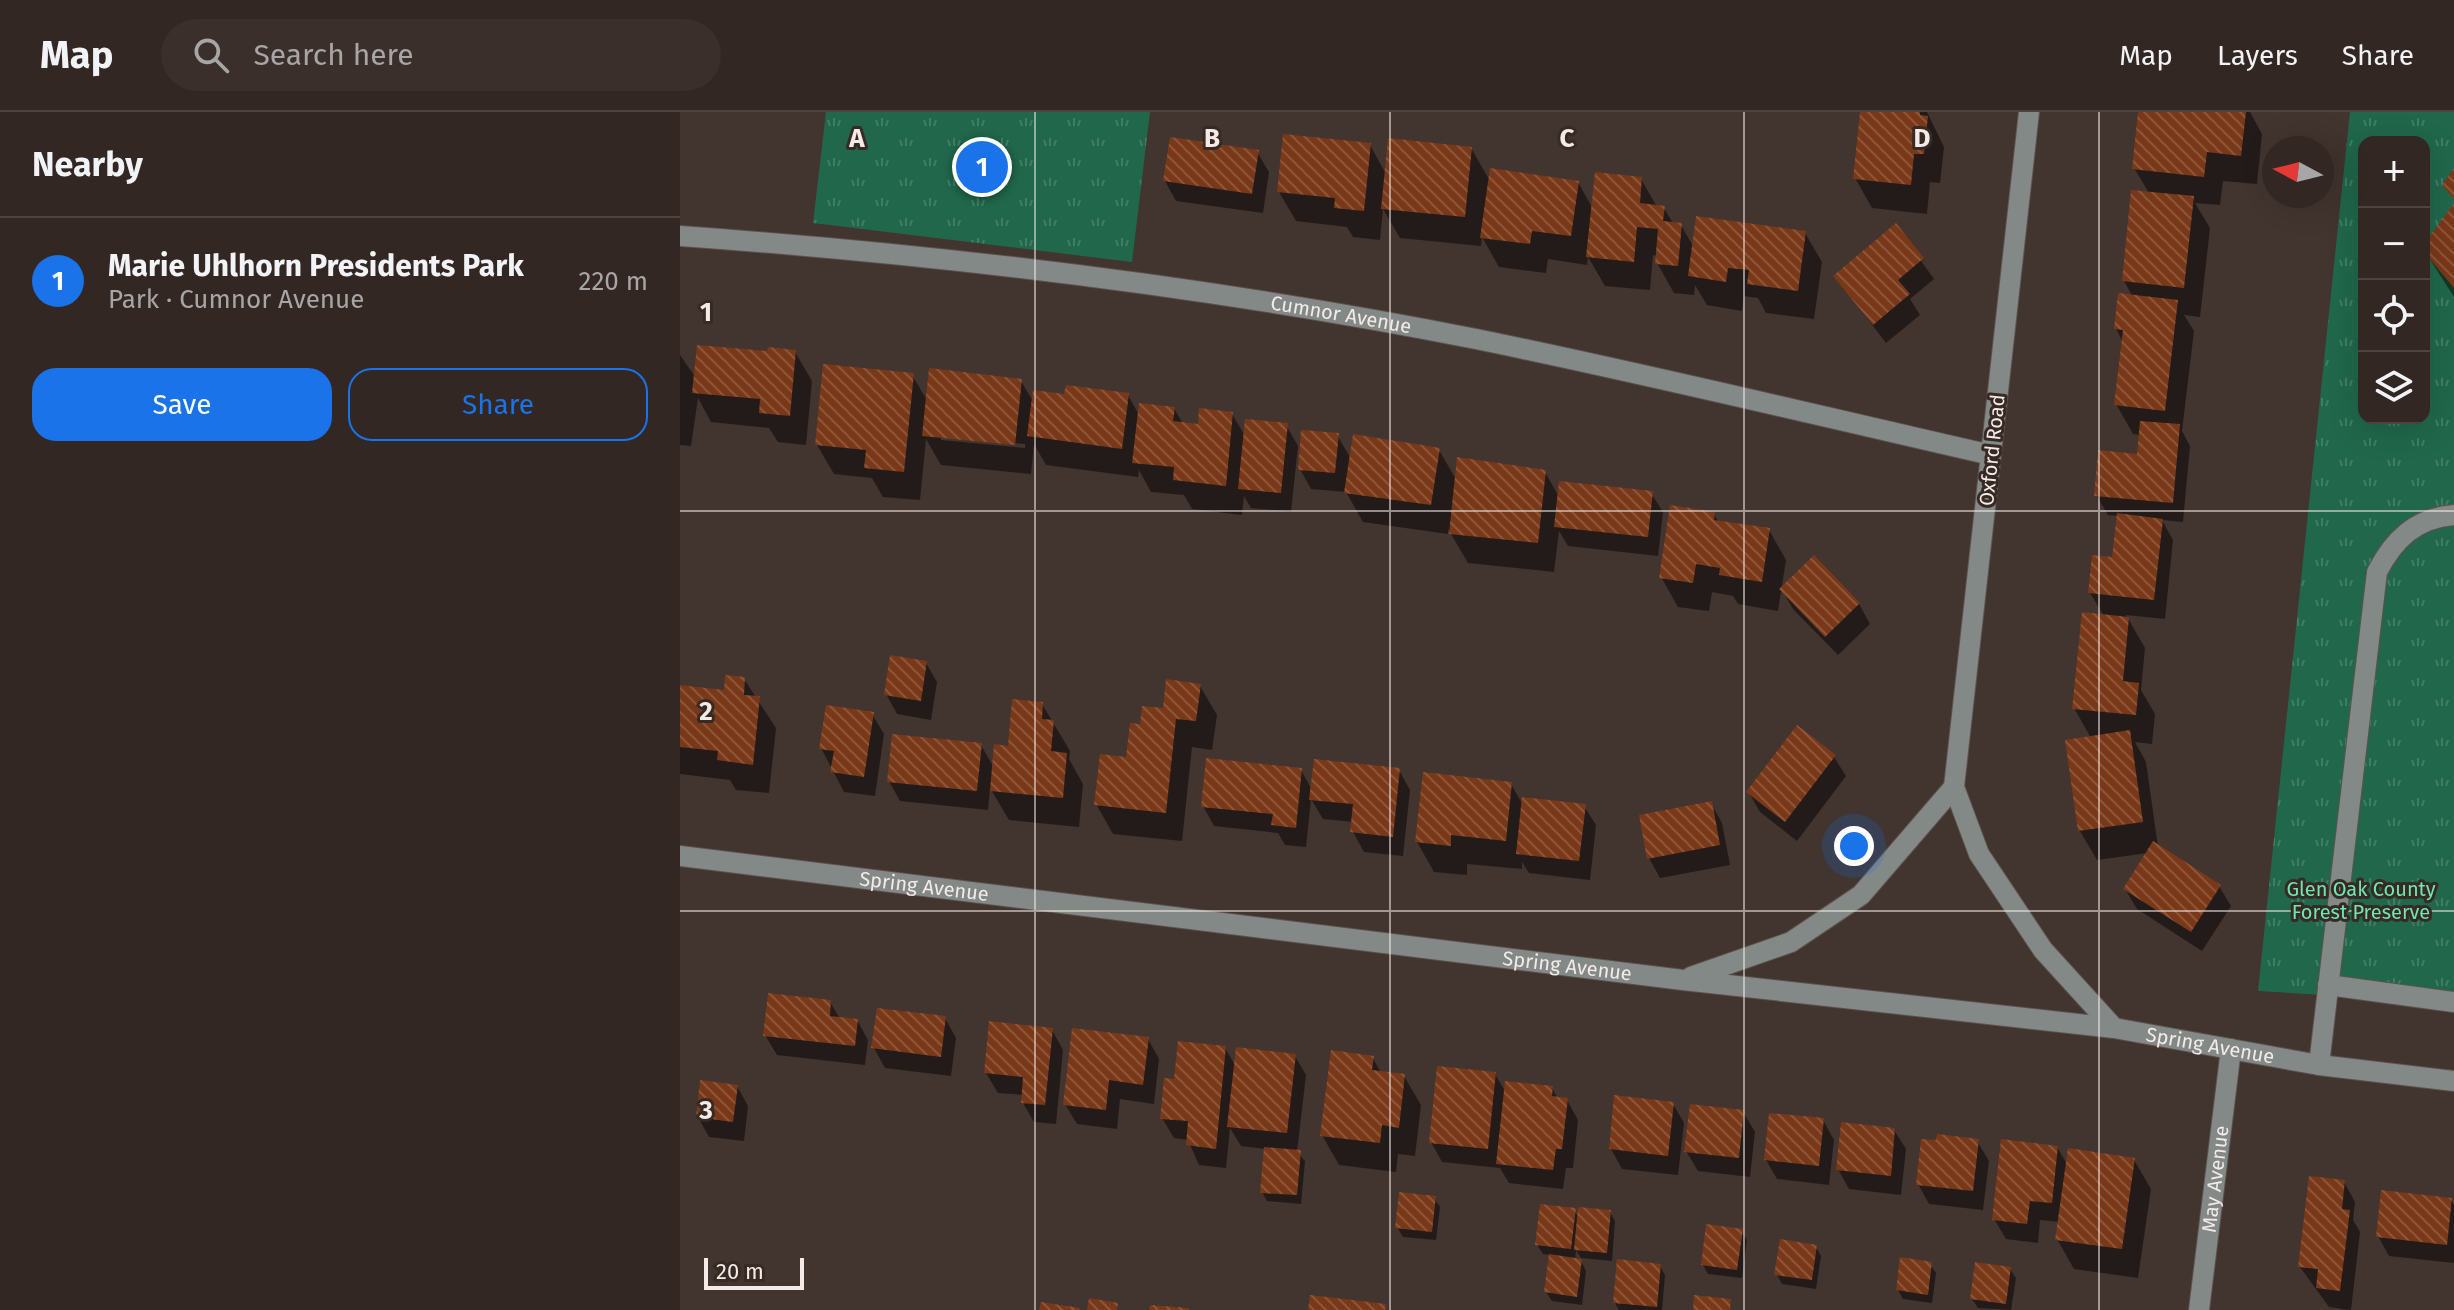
<!DOCTYPE html>
<meta charset="utf-8">
<style>
:root{--surface:#322723;--page:#3a2f2b;--text:#f1f3f6;--muted:#a8a5a6;--line:#4d4441;--accent:#1a73e8}
body{margin:0;font-family:"Fira Sans",sans-serif;background:var(--page);color:var(--text)}
.controls{position:absolute;right:24px;top:24px;display:grid;overflow:hidden;border-radius:16px;box-shadow:0 8px 32px #0002}
.controls button{width:72px;height:72px;display:grid;place-items:center;padding:0;border:0;border-bottom:2px solid var(--line);background:var(--surface);color:var(--text);font:40px sans-serif}
.compass{position:absolute;left:1582px;top:24px;width:72px;height:72px;border-radius:50%;background:var(--surface);box-shadow:0 8px 32px #0002;rotate:277deg}
.scale{position:absolute;left:24px;bottom:20px;width:100px;box-sizing:border-box;padding-left:8px;border:4px solid #f4ebe8;border-top:0;font-size:22px;line-height:28px;white-space:nowrap;color:#f4ebe8;-webkit-text-stroke:6px #372a25;paint-order:stroke}
.you{position:absolute;left:1174px;top:734px;width:28px;height:28px;margin:-20px;border:6px solid #fff;border-radius:50%;background:#1a73e8;box-shadow:0 0 0 12px #1a73e833}
.badge{display:grid;place-items:center;width:52px;height:52px;border-radius:50%;background:var(--accent);color:#fff;font-size:26px;font-weight:700}
.pin{position:absolute;translate:-50% -50%;border:4px solid #fff;box-shadow:0 2px 8px #0006}
.list{margin:0;padding:0;list-style:none}
h2{display:flex;justify-content:space-between;align-items:center;height:104px;margin:0;padding:0 32px;font-size:34px}
h2 small{font-size:26px;font-weight:400;color:var(--muted)}
.list li{display:grid;grid-template-columns:52px 1fr auto;gap:24px;align-items:center;box-sizing:border-box;height:128px;padding:0 32px;border-top:2px solid var(--line)}
.list b{display:block;font-size:30px;white-space:nowrap}
.list p{margin:0;font-size:26px;white-space:nowrap;color:var(--muted)}
.list em{font-size:26px;font-style:normal;color:var(--muted)}
.actions{display:flex;gap:16px;padding:24px 32px}
.actions a{flex:1;padding:18px 0;border:2px solid var(--accent);border-radius:24px;text-align:center;font-size:28px;color:var(--accent)}
.actions .main{background:var(--accent);color:#fff}
.icon{flex:none;width:44px;height:44px;fill:none;stroke:currentColor;stroke-width:2;stroke-linecap:round;stroke-linejoin:round}
.map{position:relative;flex:none;width:1774px;height:1198px;overflow:hidden}
header{display:flex;align-items:center;gap:48px;box-sizing:border-box;height:112px;padding:0 40px;background:var(--surface);border-bottom:2px solid var(--line)}
header strong{font-size:38px}
nav{display:flex;gap:44px;margin-inline-start:auto;font-size:28px}
.search{width:560px;height:72px;background:var(--page);display:flex;align-items:center;gap:20px;box-sizing:border-box;padding:0 28px;border-radius:44px;color:var(--muted);font-size:30px}
main{display:flex}
aside{flex:1;background:var(--surface)}
.map>svg:first-child{display:block}
.grass{fill:url(#grass-tufts);fill-rule:evenodd}
.shadow{fill:#0007;fill-rule:evenodd}
.building{fill:url(#building-back-hatch)}
.lines{fill:none;stroke-linecap:round;stroke-linejoin:round}
.minor-casing{stroke:#5e514d;stroke-width:22}
.minor{stroke:#828987;stroke-width:20}
.grid{fill:none;stroke:#f4ebe8;stroke-width:2;stroke-opacity:0.55}
.labels{text-anchor:middle;dominant-baseline:central;stroke-width:6;stroke-linejoin:round;paint-order:stroke}
.street-label{font-size:20px;fill:#f4ebe8;stroke:#372a25}
.park-label{font-size:20px;fill:#6fe6b3;stroke:#372a25}
.grid-label{font-size:26px;text-anchor:middle;font-weight:bold;fill:#f4ebe8;stroke:#372a25;stroke-width:6;stroke-linejoin:round;paint-order:stroke}
</style>
<header>
<strong>Map</strong>
<div class="search"><svg class="icon" aria-label="search" viewBox="0 0 24 24"><circle cx="10" cy="10" r="6"/><path d="M15 15l6 6"/></svg>Search here</div>
<nav><a>Map</a><a>Layers</a><a>Share</a></nav>
</header>
<main>
<aside>
<h2>Nearby<small></small></h2>
<ul class="list">
<li><span class="badge">1</span><div><b>Marie Uhlhorn Presidents Park</b><p>Park · Cumnor Avenue</p></div><em>220 m</em></li>
</ul>
<div class="actions"><a class="main">Save</a><a>Share</a></div>
</aside>
<div class="map">
<svg width="1774" height="1198" viewBox="0 0 1774 1198">
<defs>
<pattern id="grass-tufts" width="24" height="20" patternUnits="userSpaceOnUse" patternTransform="scale(2)"><rect width="24" height="20" fill="#20674b"/><path d="M3 7l-1-3M5 7V3M7 7l1-3M15 17l-1-3M17 17v-4M19 17l1-3" fill="none" stroke="#417d65"/></pattern>
<pattern id="building-back-hatch" width="6" height="6" patternUnits="userSpaceOnUse" patternTransform="scale(2)"><rect width="6" height="6" fill="#793818"/><path d="M-1 5l2 2M0 0l6 6M5-1l2 2" fill="none" stroke="#8d553a"/></pattern>
</defs>
<rect width="100%" height="100%" fill="#42342f"/>
<path class="grass" d="M146,0H470L452,150L133,111Z
M1670,0H1774V891L1578,879ZM1684,30H1744V306H1684Z"/>
<path class="shadow" d="M1182,0H1247L1264,35L1260,71L1250,70L1247,102L1192,96L1175,66Z
M1461,0H1570L1582,22L1577,72L1543,69L1540,93L1515,91L1530,116L1520,205L1504,203L1514,219L1502,319L1510,334L1503,410L1482,408L1493,428L1485,507L1446,503L1465,536L1461,578L1475,602L1472,632L1455,630L1466,650L1478,735L1539,774L1551,794L1522,839L1457,797L1445,777L1468,741L1417,748L1400,719L1387,629L1411,626L1394,596L1424,504L1410,481L1434,447L1439,404L1428,403L1416,383L1459,344L1461,323L1453,322L1436,292L1443,230L1436,217L1453,185L1444,169L1469,81L1454,56Z
M690,33L706,62L791,36L810,69L898,70L913,97L961,67L977,95L984,96L994,113H1001L1014,136L1125,121L1142,150L1134,207L1086,201L1078,186L1064,184L1062,199L1027,193L1015,173L1014,183L994,181L977,151V144L973,143L970,178L925,174L908,145L907,153L868,147L866,161L819,155L802,125L801,134L720,126L703,97L700,128L673,125L667,115L616,109L599,80Z
M577,40L589,60L583,101L496,89L485,69Z
M1774,95V185L1744,138Z
M1216,114L1254,167L1230,187L1240,203L1206,231L1155,164Z
M115,240L132,269L126,333L98,330L89,316L31,310L18,286L11,334L0,333V243L16,266L89,242Z
M232,263L248,290L341,269L354,291L386,284L448,283L459,303L494,296L503,312L519,314L552,302L565,324L606,313L618,334L611,400L571,396L564,384L562,403L512,397L504,383L471,380L459,358L458,365L366,353L354,332L351,362L261,353L246,327L240,388L203,385L192,366L154,362L137,333ZM261,324L345,332V336L261,328Z
M657,323L671,347L759,338L777,369L865,360L879,385L971,381L983,400L978,444L888,434L879,419L874,460L788,451L768,417V422L683,410L666,380L631,377L620,357Z
M1034,402L1039,411L1089,418L1106,448L1098,499L1058,492L1053,484L1032,480L1029,499L998,495L981,465Z
M1134,446L1179,492L1190,512L1158,543L1113,497L1102,478Z
M246,551L257,570L251,608L217,602L206,582Z
M64,567L96,616L89,681L56,678L50,668L0,662V575L46,580Z
M520,574L537,603L532,638L512,635L502,729L433,722L416,692L448,647L461,614Z
M362,592L390,639L389,647L403,672L399,715L329,708L310,676L308,698L220,689L209,669L301,633L314,656Z
M192,602L204,622L195,684L164,680L141,636Z
M1154,645L1166,664L1117,729L1080,700L1069,681Z
M621,658L632,678L719,658L730,678L723,744L684,740L673,720L674,710L643,707L631,687L626,735L605,733L598,721L534,714L523,694Z
M831,672L843,693L904,694L916,713L910,768L849,761L842,750V757L787,752V763L754,760L737,730Z
M1031,691L1042,711L1050,753L980,766L969,746Z
M150,890L160,907L177,908L188,928L185,953L97,943L85,923Z
M265,906L276,926L271,964L205,956L194,936Z
M372,918L383,938L376,1012L354,1010L343,991L344,983L318,981L306,961Z
M468,927L479,947L474,992L440,987L437,1017L397,1012L385,992Z
M545,936L556,955L615,944L626,963L617,1040L625,1049L621,1092L587,1089L582,1080L586,1037L561,1034L550,1016L546,1056L519,1053L508,1028L494,1026L482,1006L496,969Z
M693,946L701,961L724,964L741,993L735,1044L718,1042L716,1060L659,1053L642,1023Z
M815,962L826,981L872,976L878,987L887,988L898,1008L893,1056H886L883,1077L829,1071L820,1056L762,1050L751,1030Z
M57,974L68,994L64,1029L29,1025L18,1005Z
M993,992L1004,1011L998,1063L942,1057L931,1037Z
M1063,1000L1075,1020L1070,1065L1018,1059L1006,1039Z
M1143,1008L1154,1028L1149,1073L1097,1067L1086,1048Z
M1214,1018L1226,1037L1221,1083L1169,1077L1158,1057Z
M1297,1029L1309,1049L1303,1098L1249,1092L1238,1072Z
M1377,1035L1388,1054L1454,1048L1471,1077L1458,1166L1394,1157L1377,1127L1380,1110L1360,1108L1358,1131L1326,1127L1314,1107Z
M1664,1070L1675,1090L1673,1108L1680,1120L1671,1198L1649,1195L1620,1155Z
M754,1086L760,1095L756,1128L723,1125L717,1115Z
M1771,1088L1774,1093V1151L1709,1144L1698,1124Z
M894,1098L899,1106L930,1100L935,1109L932,1149L901,1146L896,1138L895,1148L901,1149L906,1159L902,1193L872,1189L866,1180L871,1143L863,1142L857,1133Z
M1061,1119L1067,1128L1062,1166L1028,1162L1023,1153Z
M1136,1135L1141,1144L1136,1177L1102,1172L1097,1163Z
M1250,1152L1256,1161L1252,1191L1223,1187L1218,1178Z
M980,1154L985,1163L982,1198H939L935,1191Z
M1330,1157L1336,1166L1331,1198L1298,1196L1292,1187Z"/>
<path class="building" d="M1180,0H1240V3L1248,4L1244,42H1234L1231,73L1173,67Z
M1458,0H1566L1561,44L1527,40L1524,65L1452,57Z
M603,22L691,31L684,99L654,96L655,86L597,80Z
M490,25L579,38L572,82L483,69Z
M708,26L792,35L785,105L701,97Z
M810,56L899,69L891,124L852,119L850,132L800,126Z
M1774,56V87L1762,73Z
M915,60L962,65L960,91L985,94L983,109L1002,111L998,154L975,152L978,117L957,115L954,150L906,145Z
M1451,78L1514,84L1504,176L1442,169Z
M1774,91V176L1744,140V132Z
M1016,104L1126,119L1118,179L1067,172L1069,158L1048,156L1046,170L1008,164Z
M1216,111L1244,146L1218,168L1230,182L1193,213L1153,164Z
M1438,181L1498,188L1485,299L1434,293L1443,218L1434,217Z
M17,233L87,239L88,235L116,238L110,304L79,301L80,287L12,281Z
M143,252L234,261L224,360L184,356L186,338L135,333Z
M249,256L342,267L335,333L242,324Z
M386,273L449,281L442,337L347,324L353,278L384,282Z
M459,291L495,295L493,309L518,312L519,296L553,300L546,374L493,368L494,355L452,351Z
M565,307L608,311L601,381L558,377Z
M1460,309L1500,312L1493,391L1414,384L1418,338L1457,342Z
M621,318L659,321L655,361L618,358Z
M673,322L760,336L751,393L664,381Z
M777,345L866,358L858,431L769,422Z
M879,369L973,379L968,425L874,415Z
M990,393L1035,400L1034,408L1090,416L1082,470L1039,463L1040,456L1016,452L1013,471L979,466Z
M1437,401L1483,407L1474,488L1408,481L1412,443L1432,445Z
M1134,443L1180,491L1145,525L1099,477Z
M1402,500L1449,505L1443,569L1459,571L1456,603L1392,597Z
M210,543L247,549L241,589L204,583Z
M45,563L65,565L64,583L80,584L73,653L37,648L38,639L0,635V573L44,578Z
M486,567L521,572L516,609L496,607L486,701L414,693L420,642L446,645L450,611L460,612L462,594L483,596Z
M332,587L363,590L362,607L374,608L371,639L387,641L383,686L310,679L314,632L328,634Z
M146,593L194,600L184,665L150,660L154,639L139,637Z
M1117,613L1156,643L1105,710L1066,680Z
M1450,618L1463,710L1398,719L1385,628Z
M212,622L302,631L297,679L207,670Z
M526,646L622,656L616,716L591,713L593,702L521,695Z
M634,647L720,656L713,725L670,720L673,692L629,688Z
M743,660L832,670L826,729L771,723V734L735,730Z
M842,685L906,692L899,749L836,742Z
M1032,689L1040,733L967,747L959,703Z
M1473,729L1541,773L1511,820L1443,777Z
M88,881L151,888L150,904L178,907L175,934L83,924Z
M197,896L266,904L261,945L191,936Z
M309,909L373,916L365,993L341,991L343,965L304,961Z
M392,916L469,925L463,973L429,968L426,998L383,993Z
M498,929L546,934L536,1037L506,1033L508,1009L480,1007L484,966L494,967Z
M556,935L616,942L607,1021L547,1015Z
M651,938L694,944L692,958L725,962L719,1016L702,1013L700,1031L640,1024Z
M757,954L816,960L808,1037L749,1031Z
M20,968L58,973L53,1010L16,1005Z
M825,969L873,974L872,984L888,986L882,1037H876L873,1058L816,1052Z
M934,983L994,990L988,1044L929,1037Z
M1010,992L1064,998L1059,1046L1004,1040Z
M1089,1001L1144,1006L1139,1054L1084,1048Z
M1161,1010L1215,1016L1211,1064L1156,1058Z
M1257,1022L1299,1027L1293,1079L1236,1073L1241,1027L1256,1028Z
M1321,1027L1378,1034L1372,1091L1350,1089L1347,1112L1312,1108Z
M584,1035L621,1038L617,1083L580,1081Z
M1388,1036L1455,1046L1442,1137L1375,1128Z
M1629,1064L1665,1068L1662,1097L1670,1098L1660,1179L1636,1176L1638,1157L1618,1155Z
M1701,1078L1772,1086L1767,1133L1696,1125Z
M719,1080L756,1084L752,1120L715,1116Z
M860,1092L896,1096L891,1137L855,1133Z
M898,1095L931,1098L927,1141L894,1138Z
M1026,1112L1063,1117L1057,1158L1021,1153Z
M1100,1127L1137,1133L1132,1168L1094,1163Z
M869,1142L902,1147L897,1185L864,1180Z
M1220,1145L1252,1150L1248,1183L1216,1178Z
M937,1147L981,1152L977,1195L933,1191Z
M1295,1150L1331,1155L1326,1192L1290,1187Z
M630,1183L706,1192L705,1198H628Z
M1014,1183L1051,1187L1050,1198H1013Z
M409,1186L438,1191L437,1198H407Z
M361,1190L400,1196V1198H359Z
M470,1193L509,1196V1198H469Z"/>
<g class="lines">
<defs>
<g id="minor">
<path d="M1349,0L1274,675L1299,742L1363,838L1434,916"/>
<path id="s1" d="M0,124C267,143 533,175 796,227C968,262 1140,304 1311,343"/>
<path id="s2" d="M0,744L1003,868L1434,916L1639,953L1774,969"/>
<path d="M1011,865L1111,830L1181,783L1274,675"/>
<path d="M1648,873L1774,890"/>
<path d="M1639,953L1697,460C1714,427 1736,406 1774,403"/>
<path id="s3" d="M1519,1198L1551,937"/>
</g>
</defs>
<use href="#minor" class="minor-casing"/>
<use href="#minor" class="minor"/>
</g>
<path class="grid" d="M355,0V1198M710,0V1198M1064,0V1198M1419,0V1198M0,399H1774M0,799H1774"/>
<g class="labels">
<g class="street-label">
<text stroke="none"><textPath href="#s1" startOffset="666">Cumnor Avenue</textPath></text>
<text transform="translate(1312 338) rotate(-84)">Oxford Road</text>
<text stroke="none"><textPath href="#s2" startOffset="246">Spring Avenue</textPath></text>
<text stroke="none"><textPath href="#s2" startOffset="894">Spring Avenue</textPath></text>
<text stroke="none"><textPath href="#s2" startOffset="1542">Spring Avenue</textPath></text>
<text stroke="none"><textPath href="#s3" startOffset="132">May Avenue</textPath></text>
</g>
<g class="park-label">
<text x="1681" y="777">Glen Oak County<tspan x="1681" dy="23">Forest Preserve</tspan></text>
</g>
</g>
<g class="grid-label">
<text x="177" y="35">A</text>
<text x="532" y="35">B</text>
<text x="887" y="35">C</text>
<text x="1242" y="35">D</text>
<text x="26" y="209">1</text>
<text x="26" y="608">2</text>
<text x="26" y="1007">3</text>
</g>
</svg>
<div class="controls">
<button>+</button>
<button>−</button>
<button><svg class="icon" aria-label="locate" viewBox="0 0 24 24"><circle cx="12" cy="12" r="6"/><path d="M12 2v4M12 18v4M2 12h4M18 12h4"/></svg></button>
<button><svg class="icon" aria-label="layers" viewBox="0 0 24 24"><path d="M12 4l9 5-9 5-9-5zM3 14l9 5 9-5"/></svg></button>
</div>
<svg class="compass" viewBox="-18 -18 36 36"><path d="M0-13l5 13h-10z" fill="#e53935"/><path d="M0 13l5-13h-10z" fill="#a8a5a6"/></svg>
<div class="scale">20 m</div>
<div class="you"></div>
<div class="pin badge" style="left:302px;top:55px">1</div>
</div>
</main>
